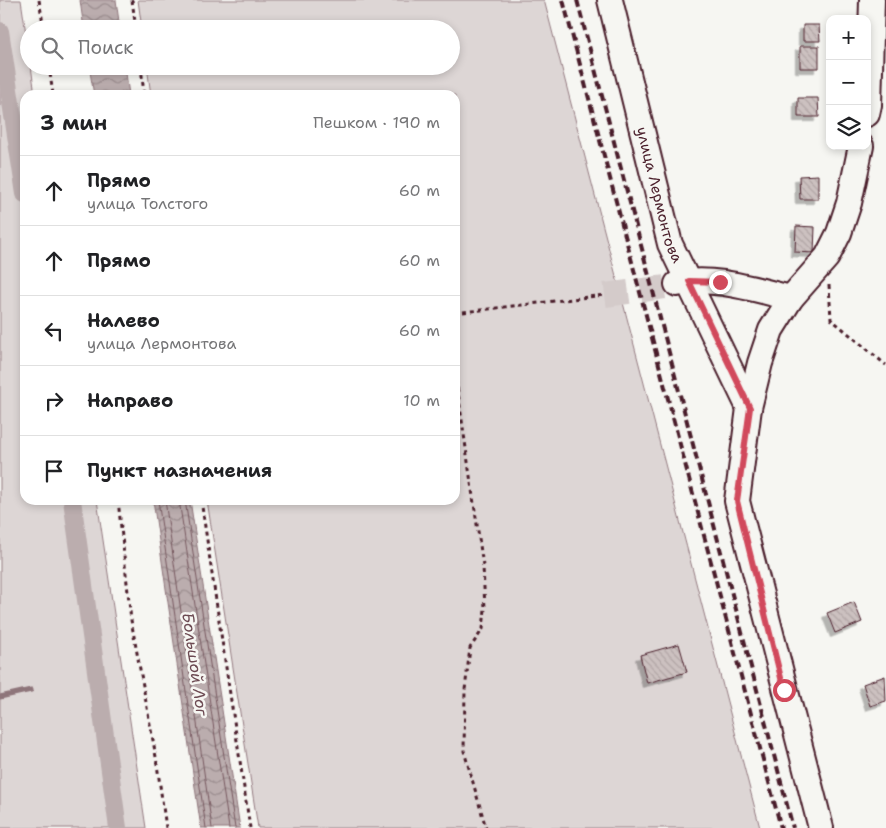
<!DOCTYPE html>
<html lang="ru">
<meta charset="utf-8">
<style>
:root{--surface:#fff;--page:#f6f6f6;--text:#202124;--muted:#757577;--line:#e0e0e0}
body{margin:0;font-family:"Shantell Sans",sans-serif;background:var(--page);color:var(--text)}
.controls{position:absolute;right:15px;top:15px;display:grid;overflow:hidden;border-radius:10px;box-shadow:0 2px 8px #0003}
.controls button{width:45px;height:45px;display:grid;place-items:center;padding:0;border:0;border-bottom:1px solid var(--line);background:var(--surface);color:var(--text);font:25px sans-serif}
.stop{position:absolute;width:15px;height:15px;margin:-11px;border:4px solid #d1495b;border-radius:50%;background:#fff}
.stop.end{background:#d1495b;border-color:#fff;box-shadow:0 1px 5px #0008}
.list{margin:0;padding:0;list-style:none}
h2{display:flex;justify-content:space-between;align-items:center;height:65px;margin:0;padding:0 20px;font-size:21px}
h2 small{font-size:16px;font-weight:400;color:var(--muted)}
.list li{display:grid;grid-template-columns:32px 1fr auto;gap:15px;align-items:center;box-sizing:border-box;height:70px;padding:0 20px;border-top:1px solid var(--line)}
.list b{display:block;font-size:19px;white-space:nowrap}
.list p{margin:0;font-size:16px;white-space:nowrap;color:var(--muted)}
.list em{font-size:16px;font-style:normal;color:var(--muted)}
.icon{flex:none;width:28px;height:28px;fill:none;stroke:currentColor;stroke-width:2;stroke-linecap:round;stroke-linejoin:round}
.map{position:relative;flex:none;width:886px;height:828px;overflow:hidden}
.search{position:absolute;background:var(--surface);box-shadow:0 2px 8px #0003;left:20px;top:20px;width:440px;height:55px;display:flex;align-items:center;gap:12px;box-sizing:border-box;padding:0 18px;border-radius:28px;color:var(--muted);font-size:19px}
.panel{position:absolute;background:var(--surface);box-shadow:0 2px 8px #0003;left:20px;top:90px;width:440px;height:415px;border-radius:15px}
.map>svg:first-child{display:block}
.grass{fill:#ddd6d5;stroke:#947a80}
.water{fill:url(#water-waves);stroke:#8e747a}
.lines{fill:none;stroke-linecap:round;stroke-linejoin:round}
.shore{stroke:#77585f;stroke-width:1}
.stream{stroke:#8e747a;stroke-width:5}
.canal{stroke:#bbadae;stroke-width:18}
.building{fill:url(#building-back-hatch);stroke:#4a1f2b;filter:url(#shadow)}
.minor-tunnel{stroke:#d4cbca;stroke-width:24;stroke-dasharray:24 12;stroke-linecap:butt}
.minor-casing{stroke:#4a1f2b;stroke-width:28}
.path{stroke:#4a1f2b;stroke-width:3;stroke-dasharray:4 4;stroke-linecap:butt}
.minor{stroke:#f6f6f2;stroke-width:24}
.rail{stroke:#4a1f2b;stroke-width:4;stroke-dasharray:8 4;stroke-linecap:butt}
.route{stroke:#d1495b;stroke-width:6}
.labels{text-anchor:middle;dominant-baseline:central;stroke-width:5;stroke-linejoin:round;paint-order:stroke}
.street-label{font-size:15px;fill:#4a1f2b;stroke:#f6f6f2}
.water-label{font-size:16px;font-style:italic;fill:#6c4a52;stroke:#f6f6f2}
</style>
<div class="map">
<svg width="886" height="828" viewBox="0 0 886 828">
<defs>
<pattern id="water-waves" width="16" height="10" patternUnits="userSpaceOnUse" patternTransform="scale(1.25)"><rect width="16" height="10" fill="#bbadae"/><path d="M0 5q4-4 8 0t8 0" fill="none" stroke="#9a8c8e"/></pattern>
<pattern id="building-back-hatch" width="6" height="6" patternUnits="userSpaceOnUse" patternTransform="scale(1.25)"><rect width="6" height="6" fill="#ccc1c0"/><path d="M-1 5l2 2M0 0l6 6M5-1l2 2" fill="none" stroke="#b1a5a5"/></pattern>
<filter id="shadow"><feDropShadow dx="-4.5" dy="4.5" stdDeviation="0" flood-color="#0004"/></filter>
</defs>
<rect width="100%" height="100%" fill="#f6f6f2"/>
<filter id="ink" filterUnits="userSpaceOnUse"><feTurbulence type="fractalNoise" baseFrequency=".02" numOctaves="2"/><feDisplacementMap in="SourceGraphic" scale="10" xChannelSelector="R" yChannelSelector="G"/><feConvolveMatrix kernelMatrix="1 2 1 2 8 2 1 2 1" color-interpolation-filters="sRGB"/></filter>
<g filter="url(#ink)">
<path class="grass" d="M0,0H21L29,54V66H31L35,95H25V500H97L146,828H0Z
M138,0H544L760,828H258L207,500H455V95H151L147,66H451V29H142Z"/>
<path class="water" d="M80,0H116L120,29H84Z
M89,66H125L129,95H94Z
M153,500H190L240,828H201Z"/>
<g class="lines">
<path class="shore" d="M158,500L206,828
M165,500L212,828
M179,500L229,828
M185,500L235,828"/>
<path class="stream" d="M0,697L31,690"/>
<path class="canal" d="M0,31L25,194
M72,500L118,828"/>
</g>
<path class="building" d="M803,25H819L820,41H803Z
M800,46H819V68H800Z
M798,98H818L819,117H798Z
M818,175V199H800L799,176Z
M796,226L815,227L814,253L795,252Z
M854,602L862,622L835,633L827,613Z
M679,644L687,672L647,683L640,655Z
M885,676L886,701L870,706L863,684Z"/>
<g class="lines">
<path class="minor-tunnel" d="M605,295L673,286"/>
<defs>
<g id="minor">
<path id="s1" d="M610,0L670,244L749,408"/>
<path d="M867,114L869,105L872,0"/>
<path d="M677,284C711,275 756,290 791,298"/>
<path d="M821,828L737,501L749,408L760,363L771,330L791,298L827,257L839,233L849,203L861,146"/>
</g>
</defs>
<use href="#minor" class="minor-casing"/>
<path class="path" d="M39,0L44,29
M132,0L136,29
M49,66L53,95
M141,66L144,95
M829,285L831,319L886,365
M455,313L605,295
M455,372L483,566L485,609L483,629L470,648L465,690L464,751L486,828
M118,500L131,620L156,757L166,828
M201,500L250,828"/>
<use href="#minor" class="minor"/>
<path class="rail" d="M563,0L781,828
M577,0L793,828"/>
</g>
</g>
<g class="lines" filter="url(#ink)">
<path class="route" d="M720,282L689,281L750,408L737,501L784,690"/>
</g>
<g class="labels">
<g class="street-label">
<text stroke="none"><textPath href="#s1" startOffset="201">улица Лермонтова</textPath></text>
</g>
<g class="water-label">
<text transform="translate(195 664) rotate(82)">Большой Лог</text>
</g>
</g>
</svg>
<div class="controls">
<button>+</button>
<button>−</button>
<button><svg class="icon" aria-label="layers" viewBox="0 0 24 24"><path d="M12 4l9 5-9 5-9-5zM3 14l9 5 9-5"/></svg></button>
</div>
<div class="stop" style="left:784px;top:690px"></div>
<div class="stop end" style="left:720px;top:282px"></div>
<div class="search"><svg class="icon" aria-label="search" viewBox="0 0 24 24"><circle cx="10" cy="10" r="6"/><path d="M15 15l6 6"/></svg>Поиск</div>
<section class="panel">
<h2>3 мин<small>Пешком · 190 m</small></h2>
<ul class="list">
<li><svg class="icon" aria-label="ahead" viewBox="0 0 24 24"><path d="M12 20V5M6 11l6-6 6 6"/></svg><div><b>Прямо</b><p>улица Толстого</p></div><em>60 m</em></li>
<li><svg class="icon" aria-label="ahead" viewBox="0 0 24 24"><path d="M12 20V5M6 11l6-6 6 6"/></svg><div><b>Прямо</b></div><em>60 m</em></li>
<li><svg class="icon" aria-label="left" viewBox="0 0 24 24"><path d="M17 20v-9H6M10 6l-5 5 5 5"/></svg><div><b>Налево</b><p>улица Лермонтова</p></div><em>60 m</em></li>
<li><svg class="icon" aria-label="right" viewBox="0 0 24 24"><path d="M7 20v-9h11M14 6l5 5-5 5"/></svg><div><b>Направо</b></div><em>10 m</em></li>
<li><svg class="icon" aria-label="arrive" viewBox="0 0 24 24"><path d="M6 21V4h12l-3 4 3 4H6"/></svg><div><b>Пункт назначения</b></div></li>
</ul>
</section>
</div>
